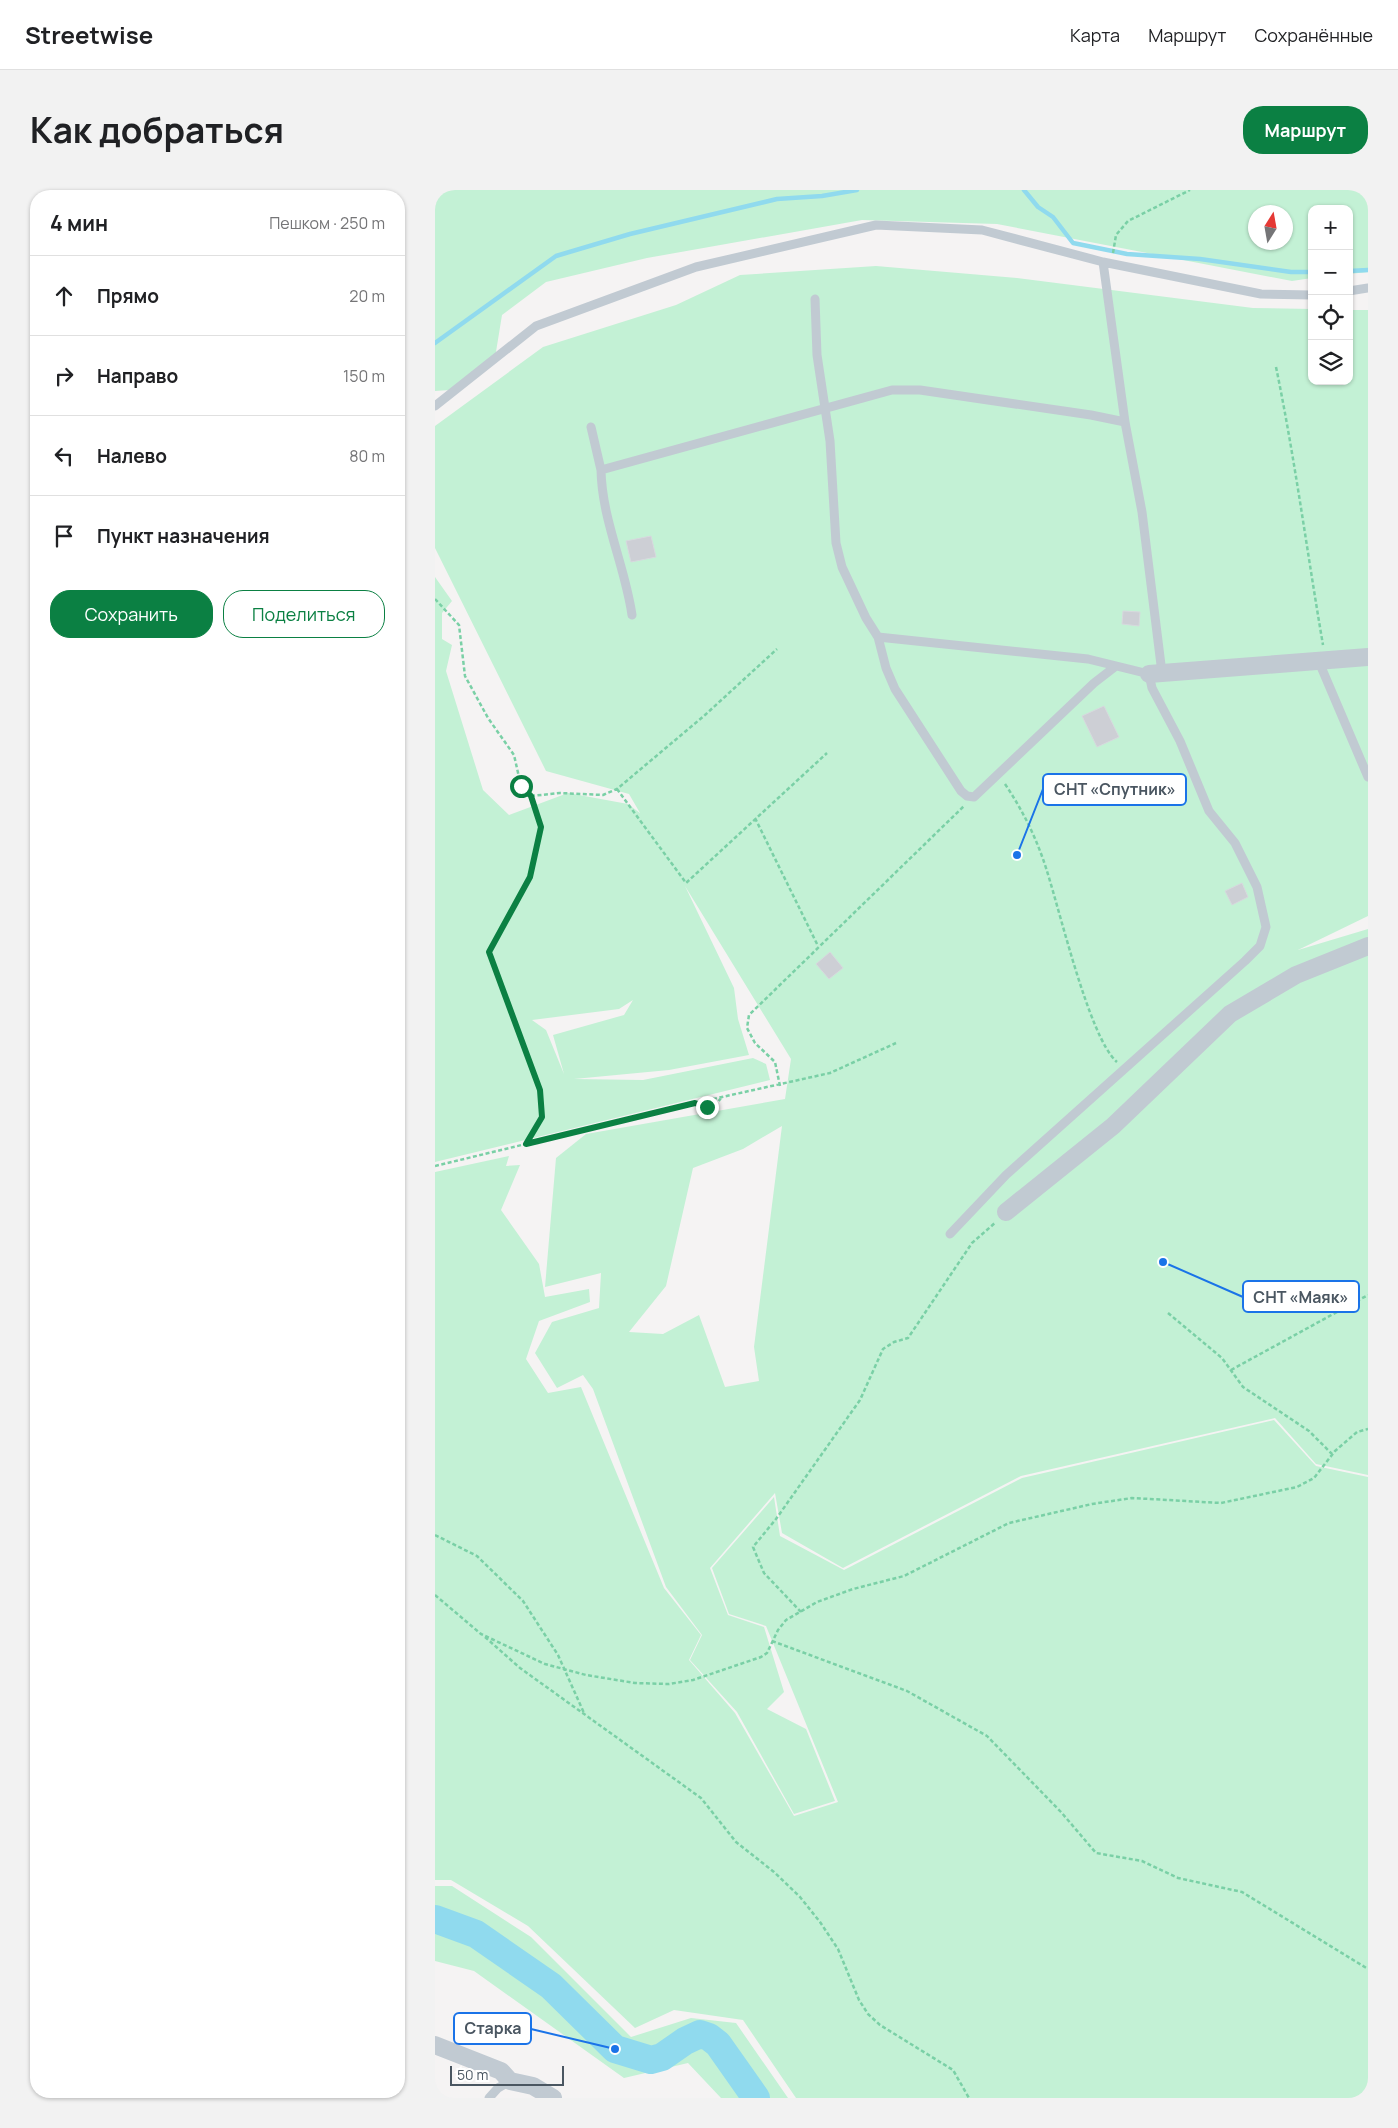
<!DOCTYPE html>
<html lang="ru">
<meta charset="utf-8">
<style>
:root{--surface:#fff;--page:#f2f2f2;--text:#202124;--muted:#757577;--line:#e0e0e0;--accent:#0b8043}
body{margin:0;font-family:Manrope,sans-serif;background:var(--page);color:var(--text)}
.controls{position:absolute;right:15px;top:15px;display:grid;overflow:hidden;border-radius:10px;box-shadow:0 1px 4px #0004}
.controls button{width:45px;height:45px;display:grid;place-items:center;padding:0;border:0;border-bottom:1px solid var(--line);background:var(--surface);color:var(--text);font:25px sans-serif}
.compass{position:absolute;left:813px;top:15px;width:45px;height:45px;border-radius:50%;background:var(--surface);box-shadow:0 1px 4px #0004;rotate:11deg}
.scale{position:absolute;left:15px;bottom:12px;width:114px;box-sizing:border-box;padding-left:5px;border:2px solid #4a5661;border-top:0;font-size:14px;line-height:18px;white-space:nowrap;color:#4a5661;-webkit-text-stroke:4px #fff;paint-order:stroke}
.stop{position:absolute;width:15px;height:15px;margin:-11px;border:4px solid #0b8043;border-radius:50%;background:#fff}
.stop.end{background:#0b8043;border-color:#fff;box-shadow:0 1px 5px #0008}
.list{margin:0;padding:0;list-style:none}
h2{display:flex;justify-content:space-between;align-items:center;height:65px;margin:0;padding:0 20px;font-size:21px}
h2 small{font-size:16px;font-weight:400;color:var(--muted)}
.list li{display:grid;grid-template-columns:32px 1fr auto;gap:15px;align-items:center;box-sizing:border-box;height:80px;padding:0 20px;border-top:1px solid var(--line)}
.list b{display:block;font-size:19px;white-space:nowrap}
.list em{font-size:16px;font-style:normal;color:var(--muted)}
.actions{display:flex;gap:10px;padding:15px 20px}
.actions a{flex:1;padding:11px 0;border:1px solid var(--accent);border-radius:20px;text-align:center;font-size:18px;color:var(--accent)}
.actions .main{background:var(--accent);color:#fff}
.icon{flex:none;width:28px;height:28px;fill:none;stroke:currentColor;stroke-width:2;stroke-linecap:round;stroke-linejoin:round}
.map{position:relative;flex:none;width:933px;height:1908px;overflow:hidden;border-radius:20px}
header{display:flex;align-items:center;gap:30px;box-sizing:border-box;height:70px;padding:0 25px;background:var(--surface);border-bottom:1px solid var(--line)}
header strong{font-size:24px}
nav{display:flex;gap:28px;margin-inline-start:auto;font-size:18px}
.intro{display:flex;align-items:center;justify-content:space-between;box-sizing:border-box;height:120px;padding:0 30px}
h1{margin:0;font-size:35px}
.button{padding:12px 22px;border-radius:20px;background:var(--accent);color:#fff;font-size:18px;font-weight:700}
main{display:flex;gap:30px;padding:0 30px}
aside{flex:1;background:var(--surface);border-radius:20px;box-shadow:0 1px 4px #0004}
.map>svg:first-child{display:block}
.green{fill:#c3f1d5;fill-rule:evenodd}
.lines{fill:none;stroke-linecap:round;stroke-linejoin:round}
.stream{stroke:#90daee;stroke-width:4.5}
.river{stroke:#90daee;stroke-width:28}
.building{fill:#cdcfd5;stroke:#d7d9de}
.path{stroke:#7ad0a6;stroke-width:2.5;stroke-dasharray:4 2.5;stroke-linecap:butt}
.lane{stroke:#c1cad2;stroke-width:9}
.street{stroke:#c1cad2;stroke-width:18}
.route{stroke:#0b8043;stroke-width:6}
.leader{fill:none;stroke:#1a73e8;stroke-width:2}
.callout-dot{fill:#1a73e8;stroke:#fff;stroke-width:2}
.callout{fill:#fff;stroke:#1a73e8;stroke-width:2}
.callout-label{font-size:16px;text-anchor:middle;font-weight:bold;fill:#4a5661}
</style>
<header>
<strong>Streetwise</strong>
<nav><a>Карта</a><a>Маршрут</a><a>Сохранённые</a></nav>
</header>
<div class="intro"><h1>Как добраться</h1><a class="button">Маршрут</a></div>
<main>
<aside>
<h2>4 мин<small>Пешком · 250 m</small></h2>
<ul class="list">
<li><svg class="icon" aria-label="ahead" viewBox="0 0 24 24"><path d="M12 20V5M6 11l6-6 6 6"/></svg><div><b>Прямо</b></div><em>20 m</em></li>
<li><svg class="icon" aria-label="right" viewBox="0 0 24 24"><path d="M7 20v-9h11M14 6l5 5-5 5"/></svg><div><b>Направо</b></div><em>150 m</em></li>
<li><svg class="icon" aria-label="left" viewBox="0 0 24 24"><path d="M17 20v-9H6M10 6l-5 5 5 5"/></svg><div><b>Налево</b></div><em>80 m</em></li>
<li><svg class="icon" aria-label="arrive" viewBox="0 0 24 24"><path d="M6 21V4h12l-3 4 3 4H6"/></svg><div><b>Пункт назначения</b></div></li>
</ul>
<div class="actions"><a class="main">Сохранить</a><a>Поделиться</a></div>
</aside>
<div class="map">
<svg width="933" height="1908" viewBox="0 0 933 1908">
<rect width="100%" height="100%" fill="#f5f3f3"/>
<path class="green" d="M0,0H933V82L914,84V19H877V88L857,91L562,34L427,30L212,68L111,92L67,125L59,174L15,200L0,201ZM821,22H851V52H821Z
M441,76L582,88L818,118L877,119V191H914V120H933V726L863,760L933,739V1285L881,1274L840,1228L586,1286L408,1378L347,1343L340,1303L275,1378L293,1425L329,1437L349,1502L332,1519L371,1539L400,1611L359,1624L302,1522L255,1470L267,1445L231,1397L158,1199L148,1185L122,1198L100,1163L117,1132L164,1118L166,1083L110,1097L121,968L151,944L350,909L356,869L250,696L299,798L303,829L314,865L234,880L139,889L208,890L318,868L331,874L335,890L0,972V387L17,411L7,423V449L17,455L11,481L48,600L74,625L133,603L193,614L205,623L194,604L111,581L0,358V236L108,157L241,115L305,85ZM198,810L189,825L118,845L129,884L111,840L97,830L184,819ZM347,936L319,1157L324,1191L290,1197L264,1125L228,1144L194,1142L231,1096L258,978L308,959Z
M74,966L71,976L85,975L66,1020L104,1074L110,1107L154,1099L155,1112L104,1131L91,1169L113,1203L146,1197L229,1398L266,1445L254,1470L300,1523L359,1626L403,1612L331,1436L294,1424L277,1378L339,1307L345,1346L409,1380L587,1288L839,1230L881,1276L933,1287V1908H361L308,1830L239,1820L200,1838L93,1736L16,1690H0V982Z
M0,1696H17L96,1747L196,1847L256,1828L301,1833L353,1908H286L253,1873L189,1888L39,1781L0,1771Z"/>
<g class="lines">
<path class="stream" d="M589,0L603,17L618,27L638,53L692,64L765,69L856,82H877
M914,81L933,80
M0,153L121,66L195,44L342,9L387,6L422,0"/>
<path class="river" d="M0,1729L41,1744L116,1796L180,1859L216,1870L227,1867L250,1851L265,1844L274,1847L283,1854L321,1908"/>
</g>
<path class="building" d="M216,346L221,367L196,372L191,351Z
M688,421L705,422L704,436L687,434Z
M669,516L684,547L662,557L647,526Z
M807,693L813,707L797,715L790,701Z
M395,762L408,778L394,789L381,774Z"/>
<g class="lines">
<path class="path" d="M678,63L681,45L693,31L755,0
M841,177C860,269 872,362 888,455
M0,409L24,435L30,486L53,528L79,565L86,596L96,606L107,637L95,687L54,762L105,900L107,927L91,954
M570,594C586,618 598,641 608,669C623,711 653,847 682,872
M182,599L251,693L392,563
M96,606L125,603L168,605L182,599L270,525L342,459
M320,628L383,756
M345,896L340,872L320,853L312,838L314,825L529,616
M261,913L271,917L280,916L286,908
M0,976L260,913L395,883L461,853
M733,1123L787,1168L808,1197L874,1241L897,1264
M796,1180L933,1105
M0,1345L42,1366L88,1411L123,1465L149,1523
M0,1405L46,1444L110,1474L151,1485L200,1493L234,1494L258,1490L326,1467L332,1463L343,1440L351,1430L382,1412L418,1399L469,1386L574,1333L657,1314L697,1308L786,1313L862,1297L879,1288L900,1261L922,1242L933,1239
M366,1422L329,1383L318,1357L341,1329L425,1210L448,1159L459,1152L473,1148L537,1053L561,1032
M50,1447L85,1478L266,1608L301,1652L339,1682L365,1707L385,1732L403,1759L424,1810L433,1824L445,1835L518,1880L534,1908
M337,1451L472,1501L552,1546L626,1622L661,1663L707,1671L743,1688L807,1702L933,1779"/>
<path class="lane" d="M668,72L690,232
M914,101L933,98
M380,109L382,165L395,251L401,353L407,377L431,428L443,447L653,469L714,484L717,498L745,551L774,621L800,653L822,697L831,737L825,756L810,771L571,985L515,1044
M0,216L101,136L261,77L441,35L547,40L668,72L826,104L877,105
M156,237L166,280
M197,425C190,376 167,330 166,280L457,200H485L656,225L690,232L707,322L727,483
M443,447L451,478L460,499L526,601L532,606L539,607L659,493L681,476
M884,472L933,587
M54,1908L63,1898L75,1891"/>
<path class="street" d="M714,484L933,467
M571,1022L678,936L795,824L861,785L933,756
M0,1855L66,1881L75,1891L98,1896L118,1908"/>
</g>
<g class="lines">
<path class="route" d="M86,596L96,606L106,637L95,687L54,762L105,900L107,927L91,954L260,913L272,917"/>
</g>
<path class="leader" d="M582 665L608 599M728 1072L808 1107M180 1859L96 1839"/>
<g class="callout-dot">
<circle cx="582" cy="665" r="5"/>
<circle cx="728" cy="1072" r="5"/>
<circle cx="180" cy="1859" r="5"/>
</g>
<g class="callout">
<rect x="608" y="584" width="143" height="31" rx="5"/>
<rect x="808" y="1091" width="116" height="31" rx="5"/>
<rect x="19" y="1823" width="77" height="31" rx="5"/>
</g>
<g class="callout-label">
<text x="680" y="605">СНТ «Спутник»</text>
<text x="866" y="1113">СНТ «Маяк»</text>
<text x="58" y="1844">Старка</text>
</g>
</svg>
<div class="controls">
<button>+</button>
<button>−</button>
<button><svg class="icon" aria-label="locate" viewBox="0 0 24 24"><circle cx="12" cy="12" r="6"/><path d="M12 2v4M12 18v4M2 12h4M18 12h4"/></svg></button>
<button><svg class="icon" aria-label="layers" viewBox="0 0 24 24"><path d="M12 4l9 5-9 5-9-5zM3 14l9 5 9-5"/></svg></button>
</div>
<svg class="compass" viewBox="-18 -18 36 36"><path d="M0-13l5 13h-10z" fill="#e53935"/><path d="M0 13l5-13h-10z" fill="#757577"/></svg>
<div class="scale">50 m</div>
<div class="stop" style="left:86px;top:596px"></div>
<div class="stop end" style="left:272px;top:917px"></div>
</div>
</main>
